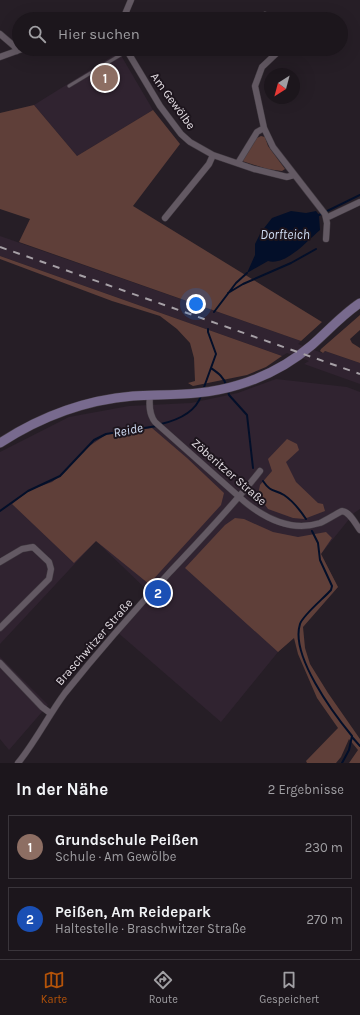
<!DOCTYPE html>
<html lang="de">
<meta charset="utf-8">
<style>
:root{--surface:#1c161c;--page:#292329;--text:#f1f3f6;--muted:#a09fa3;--line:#3a353b;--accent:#b45309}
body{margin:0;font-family:Karla,sans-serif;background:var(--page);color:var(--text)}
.compass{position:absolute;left:264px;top:68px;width:36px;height:36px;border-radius:50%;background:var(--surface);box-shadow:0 4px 16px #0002;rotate:216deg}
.you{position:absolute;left:196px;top:304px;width:14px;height:14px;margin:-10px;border:3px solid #fff;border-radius:50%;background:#1a73e8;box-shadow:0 0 0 6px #1a73e833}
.badge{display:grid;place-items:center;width:26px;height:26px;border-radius:50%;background:var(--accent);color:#fff;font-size:13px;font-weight:700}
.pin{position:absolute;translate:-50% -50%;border:2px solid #fff;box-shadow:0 1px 4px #0006}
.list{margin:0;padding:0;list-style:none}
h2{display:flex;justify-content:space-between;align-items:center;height:52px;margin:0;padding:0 16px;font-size:17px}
h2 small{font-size:13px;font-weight:400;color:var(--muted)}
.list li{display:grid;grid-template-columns:26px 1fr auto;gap:12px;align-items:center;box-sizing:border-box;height:64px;margin:0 8px 8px;padding:0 8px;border:1px solid var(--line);border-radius:0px}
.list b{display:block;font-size:15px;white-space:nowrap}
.list p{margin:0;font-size:13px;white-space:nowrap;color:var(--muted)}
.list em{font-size:13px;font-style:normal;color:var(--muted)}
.icon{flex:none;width:22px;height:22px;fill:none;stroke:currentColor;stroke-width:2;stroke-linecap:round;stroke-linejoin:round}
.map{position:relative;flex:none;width:360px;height:763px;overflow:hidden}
.search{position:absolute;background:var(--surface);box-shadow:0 4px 16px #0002;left:12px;right:12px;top:12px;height:44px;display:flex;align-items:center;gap:10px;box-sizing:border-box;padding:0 14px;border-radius:22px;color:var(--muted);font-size:15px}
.sheet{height:196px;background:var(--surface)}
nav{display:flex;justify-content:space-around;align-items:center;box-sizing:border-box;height:56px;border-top:1px solid var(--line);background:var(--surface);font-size:11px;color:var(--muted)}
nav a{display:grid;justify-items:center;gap:2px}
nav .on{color:var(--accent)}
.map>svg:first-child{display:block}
.built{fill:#302330}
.green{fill:#5f3f39}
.water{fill:#030f29}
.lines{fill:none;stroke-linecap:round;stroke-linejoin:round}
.stream{stroke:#030f29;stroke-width:2}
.lane-casing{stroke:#423b42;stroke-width:4}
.street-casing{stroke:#423b42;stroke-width:7}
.secondary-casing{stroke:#423b42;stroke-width:10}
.lane{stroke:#635963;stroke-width:3}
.street{stroke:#635963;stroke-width:6}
.secondary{stroke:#786a8e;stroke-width:9}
.rail{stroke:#a6a0a6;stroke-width:2;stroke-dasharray:7 7;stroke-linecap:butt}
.labels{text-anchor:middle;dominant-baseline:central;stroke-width:4;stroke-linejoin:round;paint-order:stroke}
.street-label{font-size:12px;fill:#e3dde3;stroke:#1d151d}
.water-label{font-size:13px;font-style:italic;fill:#d1def5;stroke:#1d151d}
</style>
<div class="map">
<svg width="360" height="763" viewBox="0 0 360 763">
<rect width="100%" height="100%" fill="#261e26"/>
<path class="built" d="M119,52L153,110L77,156L34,105Z
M0,236L301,341L298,344L322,353L325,351L360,363V384L304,364L309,361L287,353L282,356L0,256Z
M276,379L347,387L360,392V509L354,513L321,554L338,587L294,637L278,652L221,722L116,631L148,591L96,541L0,644V452L69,417L129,406L191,403L238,393Z
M0,657L48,705L9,750L0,739Z"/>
<path class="green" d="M34,105L77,156L153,110L180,144L133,206L322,322L301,341L19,242L30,219L0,209V113Z
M261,136L265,137L268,146L285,169L282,171L267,169L242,161L255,139Z
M0,256L282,356L266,367L247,375L193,386L188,383L195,381L194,358L190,343L177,329L160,316L112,301L0,259Z
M360,315V330L350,339L352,343L360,348V363L325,351L323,353L320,351L321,349Z
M152,428L187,458L224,493L221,505L149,584L96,541L74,563L12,504L30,490L52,482L64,473L85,449L107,434Z
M287,439L297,444L299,450L286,462L296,482L318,503L323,504L325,511L304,519L293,518L268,509L258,495L260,485L272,471L268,459Z
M235,518L244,519L273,532L298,537L326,532L332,538L321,554L338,587L303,627L305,648L310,664L328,693L360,739V763H349L358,750L349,739L341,757L336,763H307L306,761L338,728L317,698L298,654L294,638L278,652L185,568L225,525Z"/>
<path class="water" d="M291,211L306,213L316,211L319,215L320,230C307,241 286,266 268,261L247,273L255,255V244L261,232L272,218Z"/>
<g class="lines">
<path class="stream" d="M319,215L360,195
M228,293L243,284L291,263L316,249
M214,312L236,283L247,273
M211,368C218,373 224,377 226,385
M203,390L216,354L208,332V329
M228,391L229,395L247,415L253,468
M161,424C178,420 195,413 201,396
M263,481C271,493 274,489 284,495C293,501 300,510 306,519
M0,511L28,491L60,476L94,440L106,434L157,426
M312,531L318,543L320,560L332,586L331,590C324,598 303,615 300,624C290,655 333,713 352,736L349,750L342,763
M352,737L360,746"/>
<defs>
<path id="lane" d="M69,86L127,51"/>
<path id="street" d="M265,15L270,19
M123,19L131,0
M0,34L14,46L17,51
M126,49L160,106L181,134L190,142L213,155L254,169L287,177L294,175
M281,49L262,67L255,86L264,128L273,147L325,214L327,223L326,239
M0,57L22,49
M238,163L257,132L264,128
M165,218L209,164L213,155
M326,218L360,202
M150,395C149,405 149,414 155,422L245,502C266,519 292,532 320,523C327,520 334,515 342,511C350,512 355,523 360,530
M0,562L22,549L33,547L49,562L51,569L49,579L0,628
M0,663L42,707L50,713
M18,763C36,741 48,716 65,693C98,652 133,612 169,573C200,540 232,507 260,471"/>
<path id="secondary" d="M0,443C40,417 85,400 133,396C169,394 203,396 238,385C265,377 291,363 312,345C328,331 342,315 360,303"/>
</defs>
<use href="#lane" class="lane-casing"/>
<use href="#street" class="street-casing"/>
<use href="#secondary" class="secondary-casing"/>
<use href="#lane" class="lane"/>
<use href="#street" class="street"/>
<use href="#secondary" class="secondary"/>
<path class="rail" d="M0,247L360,374"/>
</g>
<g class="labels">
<g class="street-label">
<text transform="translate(173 101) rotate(54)">Am Gewölbe</text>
<text transform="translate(229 472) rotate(41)">Zöberitzer Straße</text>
<text transform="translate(94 642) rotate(-49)">Braschwitzer Straße</text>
</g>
<g class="water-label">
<text x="285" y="234">Dorfteich</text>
<text transform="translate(128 430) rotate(-11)">Reide</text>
</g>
</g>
</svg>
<svg class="compass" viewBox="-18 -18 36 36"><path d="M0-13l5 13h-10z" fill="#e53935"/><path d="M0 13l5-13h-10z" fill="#a09fa3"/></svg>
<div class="you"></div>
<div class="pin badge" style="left:105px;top:78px;background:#8d6e63">1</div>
<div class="pin badge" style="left:158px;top:593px;background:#1a4fb4">2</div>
<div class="search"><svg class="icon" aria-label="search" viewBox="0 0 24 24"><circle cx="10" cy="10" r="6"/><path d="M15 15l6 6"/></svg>Hier suchen</div>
</div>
<section class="sheet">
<h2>In der Nähe<small>2 Ergebnisse</small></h2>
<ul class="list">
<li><span class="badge" style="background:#8d6e63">1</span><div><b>Grundschule Peißen</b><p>Schule · Am Gewölbe</p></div><em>230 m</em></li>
<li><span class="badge" style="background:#1a4fb4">2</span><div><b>Peißen, Am Reidepark</b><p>Haltestelle · Braschwitzer Straße</p></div><em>270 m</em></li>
</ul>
</section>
<nav>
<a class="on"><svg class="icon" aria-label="map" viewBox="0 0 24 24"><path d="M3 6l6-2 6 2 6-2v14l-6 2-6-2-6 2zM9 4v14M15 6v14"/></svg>Karte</a>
<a><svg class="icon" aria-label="directions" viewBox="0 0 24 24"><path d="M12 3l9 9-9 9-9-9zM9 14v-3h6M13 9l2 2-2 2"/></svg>Route</a>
<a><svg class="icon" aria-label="saved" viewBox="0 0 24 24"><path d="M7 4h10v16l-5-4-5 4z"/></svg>Gespeichert</a>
</nav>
